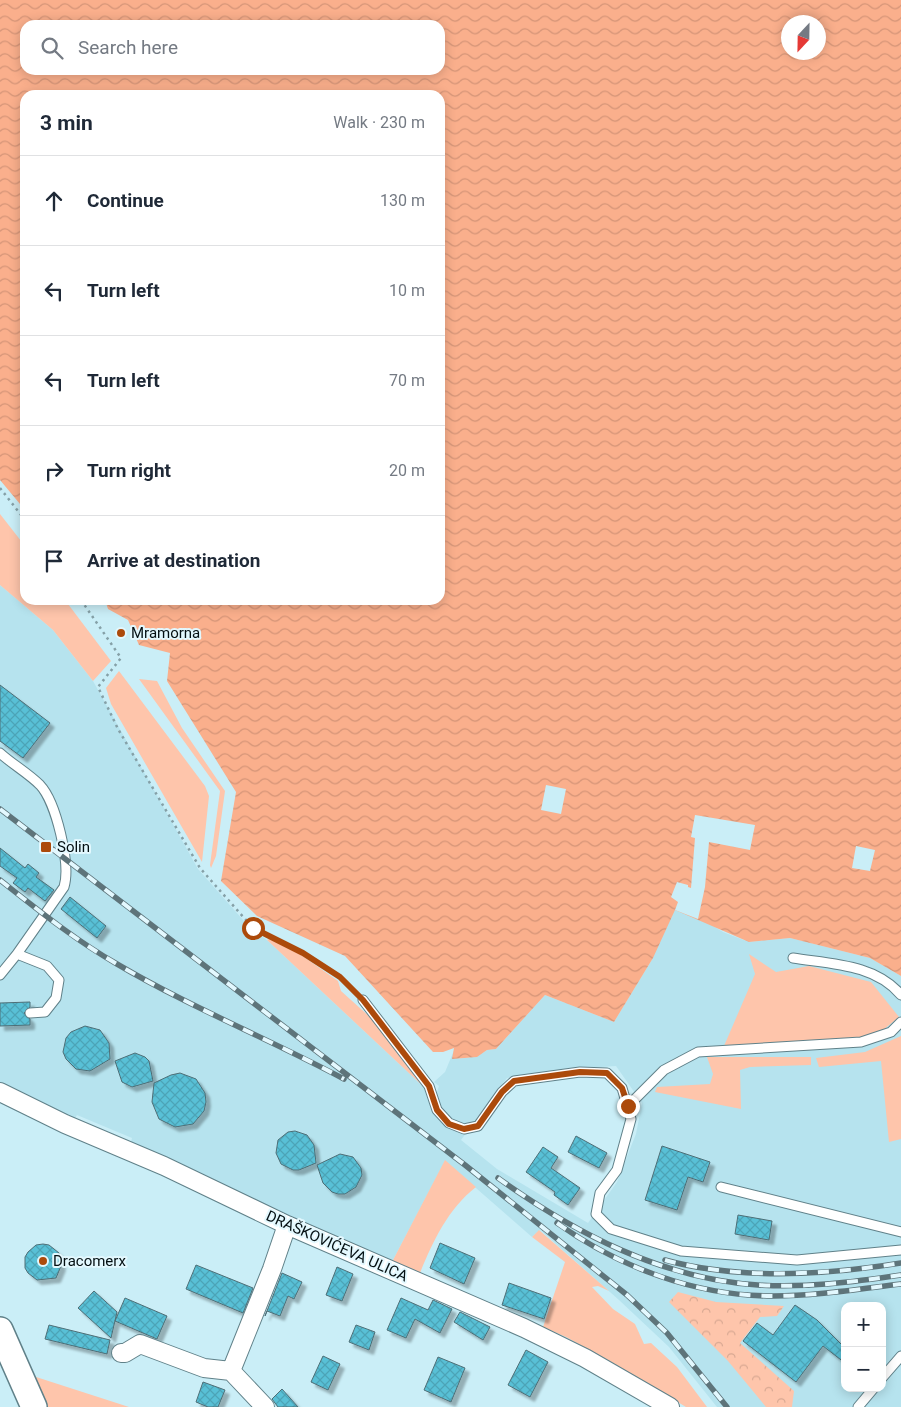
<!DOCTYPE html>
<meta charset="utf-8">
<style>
:root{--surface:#fff;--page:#f6f6f7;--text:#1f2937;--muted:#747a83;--line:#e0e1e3}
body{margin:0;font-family:Roboto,sans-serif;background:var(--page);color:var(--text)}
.controls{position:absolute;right:15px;bottom:15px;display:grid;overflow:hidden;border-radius:10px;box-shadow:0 2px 12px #0003}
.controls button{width:45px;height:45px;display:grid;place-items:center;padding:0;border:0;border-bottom:1px solid var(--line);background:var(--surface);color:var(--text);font:25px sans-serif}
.compass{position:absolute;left:781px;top:15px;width:45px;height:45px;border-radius:50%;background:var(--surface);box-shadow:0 2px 12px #0003;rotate:202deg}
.stop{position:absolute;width:15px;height:15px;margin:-11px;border:4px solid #ac4a0b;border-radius:50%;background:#fff}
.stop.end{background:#ac4a0b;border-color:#fff;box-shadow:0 1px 5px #0008}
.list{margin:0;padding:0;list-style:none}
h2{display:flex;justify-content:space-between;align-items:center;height:65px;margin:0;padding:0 20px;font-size:21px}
h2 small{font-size:16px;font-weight:400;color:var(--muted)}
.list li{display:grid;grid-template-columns:32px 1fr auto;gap:15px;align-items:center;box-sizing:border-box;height:90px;padding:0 20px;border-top:1px solid var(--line)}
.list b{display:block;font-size:19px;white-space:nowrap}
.list em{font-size:16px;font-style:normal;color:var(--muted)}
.icon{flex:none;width:28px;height:28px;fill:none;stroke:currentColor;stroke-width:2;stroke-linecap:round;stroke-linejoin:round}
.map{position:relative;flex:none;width:901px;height:1407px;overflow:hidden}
.search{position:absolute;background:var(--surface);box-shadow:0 2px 12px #0003;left:20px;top:20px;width:425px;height:55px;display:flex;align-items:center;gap:12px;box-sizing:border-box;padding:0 18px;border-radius:15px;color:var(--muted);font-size:19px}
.panel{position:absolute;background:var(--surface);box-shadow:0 2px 12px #0003;left:20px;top:90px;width:425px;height:515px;border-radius:15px}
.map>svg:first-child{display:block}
.built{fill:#b6e3ee;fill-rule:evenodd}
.green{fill:#fec5ab}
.forest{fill:url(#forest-crowns)}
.water{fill:url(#water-waves);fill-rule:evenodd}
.pier{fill:#caeef7}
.building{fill:url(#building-cross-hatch);stroke:#4e6e76;filter:url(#shadow)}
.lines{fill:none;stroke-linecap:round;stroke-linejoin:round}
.service-casing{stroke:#608189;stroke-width:11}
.minor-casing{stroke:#608189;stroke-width:20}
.secondary-casing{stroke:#608189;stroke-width:28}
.path{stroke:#85a0a7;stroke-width:2.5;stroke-dasharray:2.5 4;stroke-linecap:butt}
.service{stroke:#fff;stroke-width:9}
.minor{stroke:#fff;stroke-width:18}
.secondary{stroke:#fff;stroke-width:25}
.rail-casing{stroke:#5e747a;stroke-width:5.5}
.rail{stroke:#e3f8fe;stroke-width:4;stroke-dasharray:11;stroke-linecap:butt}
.route{stroke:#ac4a0b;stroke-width:6}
.poi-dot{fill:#ac4a0b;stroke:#e3f8fe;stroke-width:2}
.labels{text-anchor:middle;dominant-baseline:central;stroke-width:4;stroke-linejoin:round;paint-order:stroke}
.poi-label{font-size:15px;fill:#040f12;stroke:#e3f8fe;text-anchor:start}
.street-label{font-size:15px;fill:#040f12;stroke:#e3f8fe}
</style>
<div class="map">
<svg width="901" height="1407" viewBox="0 0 901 1407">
<defs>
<pattern id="forest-crowns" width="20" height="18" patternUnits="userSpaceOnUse" patternTransform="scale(1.25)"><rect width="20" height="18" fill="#fec5ab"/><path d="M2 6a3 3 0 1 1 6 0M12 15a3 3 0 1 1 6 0" fill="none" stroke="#d8a892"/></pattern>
<pattern id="water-waves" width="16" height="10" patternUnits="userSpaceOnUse" patternTransform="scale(1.25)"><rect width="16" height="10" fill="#faaf8c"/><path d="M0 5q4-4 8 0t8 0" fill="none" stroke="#d59578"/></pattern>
<pattern id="building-cross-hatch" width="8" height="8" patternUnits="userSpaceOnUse" patternTransform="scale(1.25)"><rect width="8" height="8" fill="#59c0d6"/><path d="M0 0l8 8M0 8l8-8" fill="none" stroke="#4ca4b7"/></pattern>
<filter id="shadow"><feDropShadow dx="4.5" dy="4.5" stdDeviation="1" flood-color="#0004"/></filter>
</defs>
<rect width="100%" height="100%" fill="#caeef7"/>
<path class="built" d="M0,585L53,630L93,681L198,869L251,929L267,940L427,1090L437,1092L439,1086L434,1082L445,1072L455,1048L453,1059L477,1057L487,1050L496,1049L545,995L614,1022L653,958L553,827L723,932L749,942L790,938L870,958L901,976V1407H717L669,1347L619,1300L540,1230L532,1237L445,1161L392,1262L312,1230L130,1146L132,1138L77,1115L73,1121L0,1082ZM616,1066L642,1103L636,1134L617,1182L588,1223L497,1169L461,1140L507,1078L586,1068ZM845,1306H882V1388H845Z"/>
<path class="green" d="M0,514L25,546V570L22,572L25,576V600H65L111,661L93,681L53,630L0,585Z
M119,671L205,786L209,796L202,862L111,704L106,688Z
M139,679L157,681L182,728L225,791L216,856L211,868L210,865L220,791Z
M271,938L294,950L338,981L341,991L371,1018L397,1048L427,1090L267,940Z
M749,954L776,972L809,966L871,982L899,1017L883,1030L861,1039L724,1046L755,974Z
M901,1036V1139L889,1142L881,1061L819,1067L816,1058L865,1052Z
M707,1057H811V1065L750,1067L740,1070L741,1109L655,1092L657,1087L710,1084L713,1074Z
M445,1160L476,1187C448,1209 433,1241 420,1273L392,1262Z
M539,1230L609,1291L598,1286L592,1287L613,1309L635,1324L644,1344L651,1343L677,1367L707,1407H686L613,1363L566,1337L543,1327L565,1262L532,1237Z
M33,1376L129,1407H48Z"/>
<path class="forest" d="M678,1292L716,1302L784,1306L777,1316L760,1317L740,1343L794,1391L792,1407H766L728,1361L669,1302Z"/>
<path class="water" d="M0,0H901V976L870,958L790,938L749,942L675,910L653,958L614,1022L545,995L496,1049L487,1050L477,1057L452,1059L454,1048L443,1052H433L345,956L257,916L221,881L236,792L167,681L170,653L139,645L128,620L108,609L105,600H440V95H25V510L0,480ZM788,22H818V52H788ZM25,25H440V70H25Z"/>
<path class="pier" d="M546,785L566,789L561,814L541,810Z
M695,815L755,825L750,850L709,842L705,887L698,919L675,910L678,902L671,897L677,882L688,885V887L691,888L695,838L691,837Z
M856,846L875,850L870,871L852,868Z"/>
<path class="building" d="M0,685L50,723L23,758L0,741Z
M0,848L25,868L28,864L39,873L36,877L54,890L45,901L28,888L25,892L13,883L17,878L0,866Z
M70,897L106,926L97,938L61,909Z
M30,1002V1007L24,1013L30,1019V1025L0,1026V1003Z
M85,1026L100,1030L109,1043L110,1059L90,1071L76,1069L66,1059L63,1052L66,1038L71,1032Z
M135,1053L145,1057L149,1061L153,1081L132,1087L122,1082L115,1061Z
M180,1073L196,1079L205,1093L206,1102L204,1111L193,1124L175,1127L159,1119L152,1102L154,1083L171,1075Z
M295,1131L307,1135L314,1145L316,1163L299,1170H293L281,1164L276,1153L278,1140L288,1132Z
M576,1136L607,1153L599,1168L568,1152Z
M662,1146L710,1162L703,1182L688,1177L677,1210L645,1200Z
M543,1147L558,1157L551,1168L580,1188L568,1205L554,1195L555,1192L526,1172Z
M340,1154L353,1157L361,1168L362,1175L356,1187L345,1194H338L332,1192L323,1183L317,1165Z
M738,1215L772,1221L769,1240L735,1234Z
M440,1243L475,1258L464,1284L430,1268Z
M43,1244L49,1245L59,1253L61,1266L56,1278L37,1280L28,1273L25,1268V1257L28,1252L36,1245Z
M196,1265L253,1288L243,1313L186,1289Z
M337,1267L353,1274L342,1301L326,1295Z
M282,1273L302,1282L294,1299L288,1296L280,1316L267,1311L265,1316Z
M509,1283L551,1298L544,1319L502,1305Z
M94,1291L117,1312L111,1338L78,1308Z
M125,1298L167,1316L157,1339L115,1321Z
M401,1298L428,1310L433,1300L452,1309L440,1333L415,1319L406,1338L387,1330Z
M795,1305L817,1320L845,1348V1363L823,1346L796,1382L743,1341L757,1323L773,1335Z
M460,1312L490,1327L483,1340L454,1322Z
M49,1325L110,1340L107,1354L45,1339Z
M356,1325L375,1332L369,1350L349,1342Z
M526,1350L548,1362L530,1397L508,1385Z
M323,1356L340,1364L328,1390L311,1382Z
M438,1357L465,1368L451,1402L424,1390Z
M203,1382L225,1390L218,1407H208L196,1402Z
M282,1389L298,1407H278L272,1399Z"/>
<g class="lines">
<defs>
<path id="service" d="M0,753C12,764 28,773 40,785C56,802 71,864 64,887L17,954L0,975
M17,954L47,966L59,980L56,998L45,1012L30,1013
M793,958C831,964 875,964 901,995
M363,1000L429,1086L437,1110L449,1123L464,1129L478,1126L502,1092L514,1081L580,1072L607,1073L622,1088L631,1119L617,1170L600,1193L596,1214L611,1229L681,1251L797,1260L901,1250
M628,1106L664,1070L698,1052L861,1042L891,1032L901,1022
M721,1187L901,1232
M882,1378L901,1356
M858,1407L874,1388"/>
<path id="minor" d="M0,1092L65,1124L164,1166L287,1225L524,1328L585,1358L670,1407
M121,1353H125L140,1344L204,1368L231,1371
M265,1407L231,1371L272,1269L287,1225"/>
<path id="secondary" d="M0,1330L34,1407"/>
</defs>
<use href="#service" class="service-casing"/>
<use href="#minor" class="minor-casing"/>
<use href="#secondary" class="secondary-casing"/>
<path class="path" d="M0,488L25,520
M81,600L121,658L98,687L118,729L200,868L253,928L303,953L340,977L356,993"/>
<use href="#service" class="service"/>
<use href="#minor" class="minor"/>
<use href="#secondary" class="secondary"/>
<defs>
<path id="rail" d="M0,809L465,1165L627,1295L667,1333L727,1407
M0,880C38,910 75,940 117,964C190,1007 269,1039 344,1079
M498,1178C575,1233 662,1279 758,1285C806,1288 854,1282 901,1275
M557,1223C619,1267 695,1296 773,1296C815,1296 859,1289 901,1284
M665,1260C738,1280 826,1275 901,1263"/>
</defs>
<use href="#rail" class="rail-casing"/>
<use href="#rail" class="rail"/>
</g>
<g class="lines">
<path class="route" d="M253,928L303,953L340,977L363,1000L429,1086L437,1110L449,1124L464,1129L478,1126L502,1092L514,1081L580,1072L607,1073L622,1088L628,1106"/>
</g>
<g class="poi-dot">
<circle cx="121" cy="633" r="5"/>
<rect x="40" y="841" width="12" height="12" rx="2.5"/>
<circle cx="43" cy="1261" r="5"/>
</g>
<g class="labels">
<g class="poi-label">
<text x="131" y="633">Mramorna</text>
<text x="57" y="847">Solin</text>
<text x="53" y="1261">Dracomerx</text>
</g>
<g class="street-label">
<text transform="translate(337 1246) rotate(24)">DRAŠKOVIĆEVA ULICA</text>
</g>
</g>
</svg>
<div class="controls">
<button>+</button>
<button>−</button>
</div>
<svg class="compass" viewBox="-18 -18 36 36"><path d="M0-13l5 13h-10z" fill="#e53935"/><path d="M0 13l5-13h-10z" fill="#747a83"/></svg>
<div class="stop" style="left:253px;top:928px"></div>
<div class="stop end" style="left:628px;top:1106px"></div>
<div class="search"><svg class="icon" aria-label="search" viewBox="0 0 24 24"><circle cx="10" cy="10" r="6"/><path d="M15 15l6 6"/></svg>Search here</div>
<section class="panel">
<h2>3 min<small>Walk · 230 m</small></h2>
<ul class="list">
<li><svg class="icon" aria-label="ahead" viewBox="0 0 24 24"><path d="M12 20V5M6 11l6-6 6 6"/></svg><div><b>Continue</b></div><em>130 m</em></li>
<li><svg class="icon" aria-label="left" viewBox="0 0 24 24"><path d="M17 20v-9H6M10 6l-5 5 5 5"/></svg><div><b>Turn left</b></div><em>10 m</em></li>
<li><svg class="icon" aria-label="left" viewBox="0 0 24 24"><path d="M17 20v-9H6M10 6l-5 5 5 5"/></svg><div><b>Turn left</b></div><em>70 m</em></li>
<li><svg class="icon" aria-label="right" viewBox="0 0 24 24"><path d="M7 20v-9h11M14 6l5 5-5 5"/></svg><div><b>Turn right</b></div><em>20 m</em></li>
<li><svg class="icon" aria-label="arrive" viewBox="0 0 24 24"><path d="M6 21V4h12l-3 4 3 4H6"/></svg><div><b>Arrive at destination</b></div></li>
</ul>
</section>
</div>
